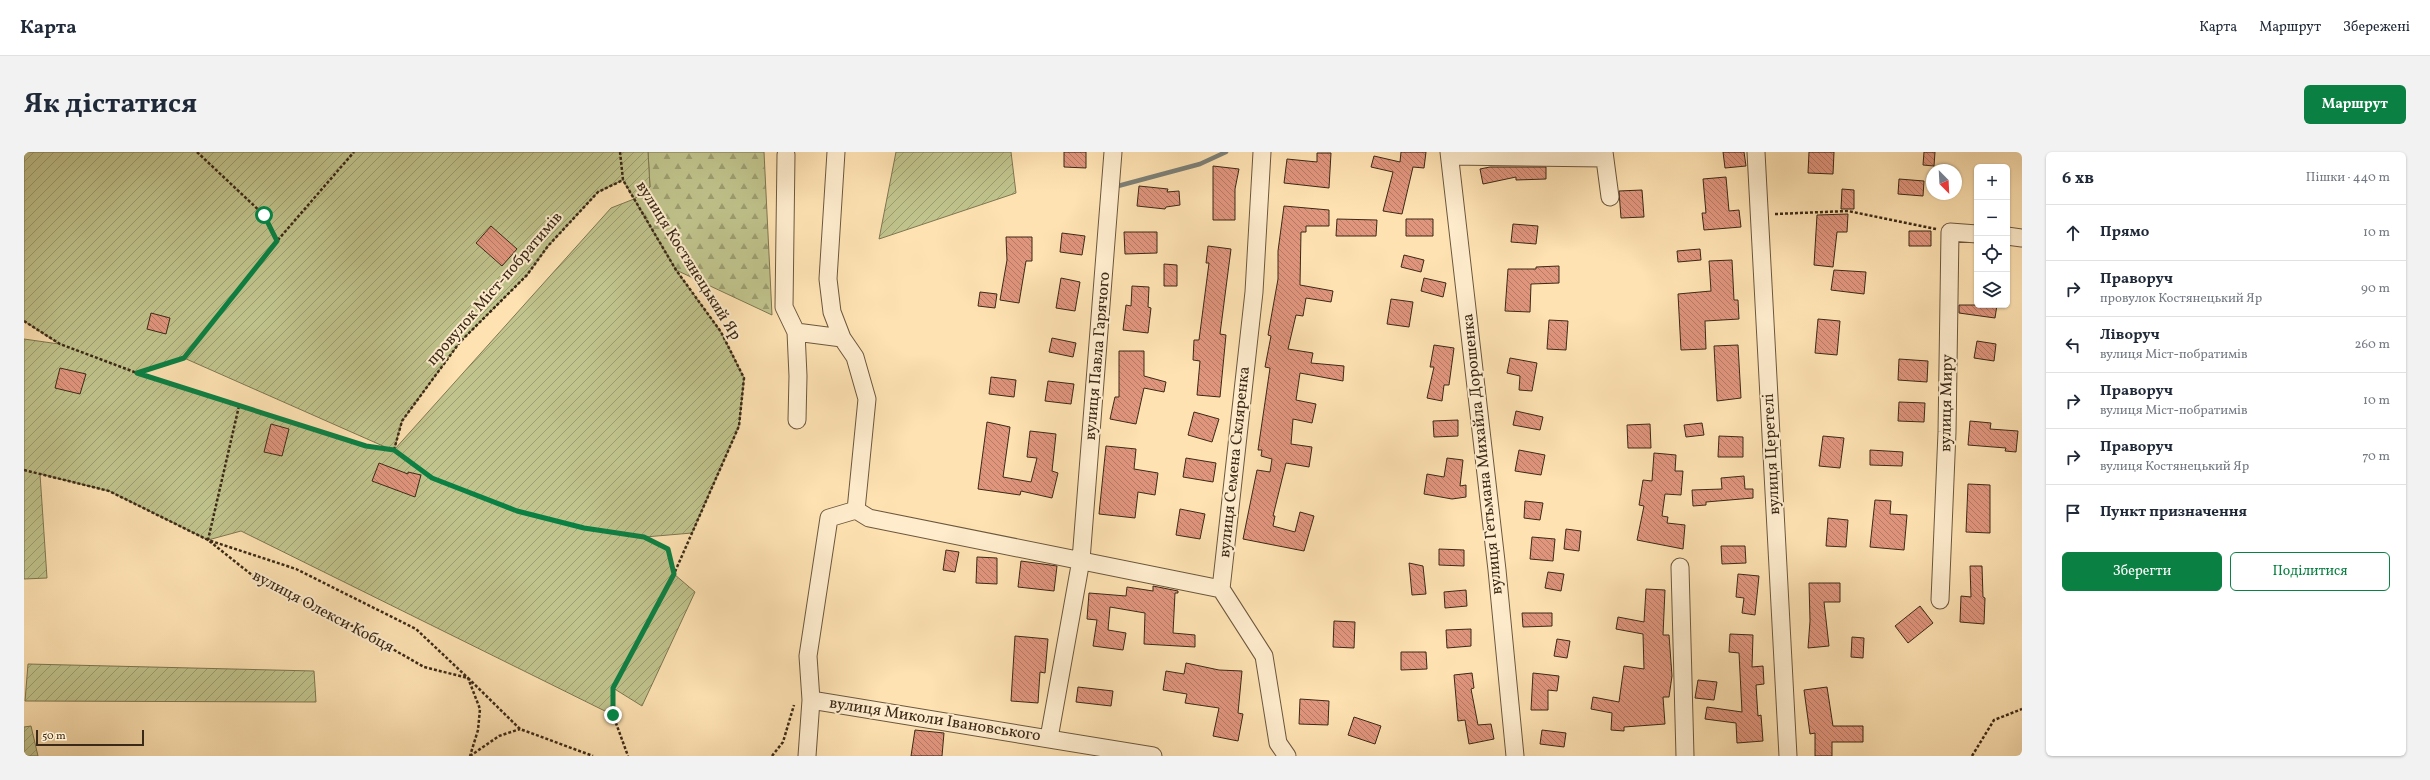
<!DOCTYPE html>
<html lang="uk">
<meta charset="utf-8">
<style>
:root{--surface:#fff;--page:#f2f2f3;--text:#1f2937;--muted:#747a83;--line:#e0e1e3;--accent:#0b8043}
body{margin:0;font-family:Vollkorn,serif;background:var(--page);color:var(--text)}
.controls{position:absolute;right:12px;top:12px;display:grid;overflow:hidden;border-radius:6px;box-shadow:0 1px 3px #0004}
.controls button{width:36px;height:36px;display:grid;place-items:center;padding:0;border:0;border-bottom:1px solid var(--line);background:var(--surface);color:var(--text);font:20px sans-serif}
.compass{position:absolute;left:1902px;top:12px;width:36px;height:36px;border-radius:50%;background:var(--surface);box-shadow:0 1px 3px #0004;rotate:156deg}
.scale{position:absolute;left:12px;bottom:10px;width:108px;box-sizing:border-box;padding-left:4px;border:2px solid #3b2917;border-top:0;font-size:11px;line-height:14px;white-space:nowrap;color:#3b2917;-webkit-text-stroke:3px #feeccd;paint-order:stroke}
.stop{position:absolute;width:12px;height:12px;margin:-9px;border:3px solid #0b8043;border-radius:50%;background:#fff}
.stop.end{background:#0b8043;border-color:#fff;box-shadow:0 1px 4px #0008}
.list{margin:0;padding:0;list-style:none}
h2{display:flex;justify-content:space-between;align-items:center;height:52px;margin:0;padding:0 16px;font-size:17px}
h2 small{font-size:13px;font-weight:400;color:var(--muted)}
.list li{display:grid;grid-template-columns:26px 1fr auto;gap:12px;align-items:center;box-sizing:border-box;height:56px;padding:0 16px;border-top:1px solid var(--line)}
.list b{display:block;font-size:15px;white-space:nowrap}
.list p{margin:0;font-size:13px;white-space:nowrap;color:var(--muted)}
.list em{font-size:13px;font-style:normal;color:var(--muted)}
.actions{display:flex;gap:8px;padding:12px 16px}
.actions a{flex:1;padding:9px 0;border:1px solid var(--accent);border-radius:6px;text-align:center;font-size:14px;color:var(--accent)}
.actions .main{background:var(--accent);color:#fff}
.icon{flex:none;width:22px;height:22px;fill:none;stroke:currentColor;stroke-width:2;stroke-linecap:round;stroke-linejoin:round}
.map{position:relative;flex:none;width:1998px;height:604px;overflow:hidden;border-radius:6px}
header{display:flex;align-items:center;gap:24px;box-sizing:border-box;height:56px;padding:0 20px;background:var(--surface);border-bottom:1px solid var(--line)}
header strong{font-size:19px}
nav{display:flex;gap:22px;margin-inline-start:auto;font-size:14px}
.intro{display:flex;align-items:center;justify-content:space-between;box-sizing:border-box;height:96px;padding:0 24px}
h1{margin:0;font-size:28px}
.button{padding:10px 18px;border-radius:6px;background:var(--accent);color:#fff;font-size:14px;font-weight:700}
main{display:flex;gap:24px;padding:0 24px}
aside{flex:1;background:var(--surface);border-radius:6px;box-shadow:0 1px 3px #0004}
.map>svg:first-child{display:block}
.forest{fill:url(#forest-firs);stroke:#7e7652}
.garden{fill:url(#garden-furrows);stroke:#7e7652;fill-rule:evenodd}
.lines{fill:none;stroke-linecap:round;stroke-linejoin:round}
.stream{stroke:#7c8078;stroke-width:4.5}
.building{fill:url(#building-back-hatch);stroke:#3b2917}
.minor-casing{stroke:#6c573e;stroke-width:19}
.path{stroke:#3b2917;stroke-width:2.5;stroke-dasharray:3 2;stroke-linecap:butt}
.minor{stroke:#feeccd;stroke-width:17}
.route{stroke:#0b8043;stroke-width:5}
.labels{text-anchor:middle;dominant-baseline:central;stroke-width:4;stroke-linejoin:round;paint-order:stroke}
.street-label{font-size:16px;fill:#3b2917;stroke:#feeccd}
</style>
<header>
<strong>Карта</strong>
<nav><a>Карта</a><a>Маршрут</a><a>Збережені</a></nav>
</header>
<div class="intro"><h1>Як дістатися</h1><a class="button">Маршрут</a></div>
<main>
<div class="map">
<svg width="1998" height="604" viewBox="0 0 1998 604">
<defs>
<pattern id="forest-firs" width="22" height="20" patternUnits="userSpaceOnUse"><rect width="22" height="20" fill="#c0c38c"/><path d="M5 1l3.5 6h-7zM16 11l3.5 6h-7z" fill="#9d9e71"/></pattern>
<pattern id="garden-furrows" width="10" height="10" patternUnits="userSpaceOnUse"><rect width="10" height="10" fill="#c0c38c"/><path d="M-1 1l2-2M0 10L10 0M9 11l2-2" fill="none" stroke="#9d9e71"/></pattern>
<pattern id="building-back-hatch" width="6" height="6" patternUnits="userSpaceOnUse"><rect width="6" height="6" fill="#e0957d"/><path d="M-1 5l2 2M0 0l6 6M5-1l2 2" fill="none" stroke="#b77a65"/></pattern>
</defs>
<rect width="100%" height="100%" fill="#fee2b2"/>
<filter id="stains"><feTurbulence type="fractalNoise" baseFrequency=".005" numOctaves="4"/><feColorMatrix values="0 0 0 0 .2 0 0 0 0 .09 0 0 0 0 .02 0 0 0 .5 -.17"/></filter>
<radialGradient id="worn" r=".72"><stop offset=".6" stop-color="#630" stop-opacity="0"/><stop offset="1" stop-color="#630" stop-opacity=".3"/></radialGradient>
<path class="forest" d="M624,0H740L748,163L652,118L610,47L626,35Z"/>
<path class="garden" d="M0,0H624L626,35L610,47L652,118L697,180L720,226L715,274L668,381L621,385L644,397L650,422L671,440L618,554L589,536V563L217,379L184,388L85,339L16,322L23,426L0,427V187L35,192L0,169ZM599,28L610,47L587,56L370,298L378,269L436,190L503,123L524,94L574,40ZM160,206L368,298L342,294L113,221Z
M872,0H987L992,41L855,87Z
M4,512L290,519L292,550L1,549Z
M7,574L14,604H0V575Z"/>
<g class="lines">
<path class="stream" d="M1094,34L1176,12L1202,0"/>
</g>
<path class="building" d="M1040,0H1062V16L1040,15Z
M1377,0H1402L1400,16L1389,15L1378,62L1359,59L1369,20L1347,15L1350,4L1376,10Z
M1699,0H1720L1722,14L1701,16Z
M1785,0H1810L1809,22L1784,21Z
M1900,0H1911L1910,14L1899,13Z
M1293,1H1307L1305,36L1260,31L1263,7L1293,10Z
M1189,14L1215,17L1211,37V68H1189Z
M1466,15H1522V27L1492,28V25L1459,32L1456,17Z
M1702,25L1705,59L1715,58L1717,75L1680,78L1678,61H1682L1679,27Z
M1875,27L1900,29L1899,44L1874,42Z
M1115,34L1144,37L1143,40L1155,39L1156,53L1142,55L1141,57L1113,54Z
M1818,37L1830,38V57H1817Z
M1618,38L1620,65L1597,66L1595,39Z
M1260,54L1305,58V74H1282V80H1277L1276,133L1309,139L1307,150L1282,146L1279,164L1272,163L1264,197L1289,201L1287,211L1320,214L1319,229L1276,221L1272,248L1292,252L1288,271L1269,267L1267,292L1288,295L1285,315L1262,311L1249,364H1251L1249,374L1271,380L1276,360L1290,364L1280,399L1219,387L1233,318L1246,320L1248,307L1237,304L1238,298H1234L1246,216L1241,215L1247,184L1244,183L1254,127V99Z
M1824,62L1823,80H1813L1809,115L1790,113L1793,63Z
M1313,67L1353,68L1352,84H1312Z
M1382,67H1409V84H1382Z
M1489,72L1514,74L1512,92L1487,90Z
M467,74L493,97L478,114L452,91Z
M1885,79H1907V94H1885Z
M1100,80H1133V101L1101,102Z
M1038,81L1061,84L1058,103L1036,100Z
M982,85H1008V109H1002L995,151L976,148L983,108Z
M1184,94L1207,97L1196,182L1202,183L1196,245L1173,243L1176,209L1169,208L1170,188H1175L1185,111H1182Z
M1676,97L1677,108L1654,110L1653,99Z
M1380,103L1400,108L1397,120L1377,115Z
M1708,108L1710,148H1714L1715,167L1681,169L1682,197L1657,198L1654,142L1687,139L1685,109Z
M1140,112L1153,113V134H1140Z
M1535,114V131L1507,132L1506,160L1481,159L1484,117H1512V115Z
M1810,118L1842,120L1840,142L1807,138Z
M1037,126L1056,130L1051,159L1032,156Z
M1400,126L1422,131L1419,145L1397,139Z
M1108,134L1125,135L1124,155L1127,156L1124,181L1099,178L1102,153L1107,154Z
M956,140L973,142L971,156L954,154Z
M1367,147L1389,150L1385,175L1363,172Z
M1935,153H1973L1971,166L1935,161Z
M127,161L146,166L142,182L123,177Z
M1794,167L1816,169L1813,203L1791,201Z
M1525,168L1544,169L1542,198L1523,197Z
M1028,186L1052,191L1049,205L1025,200Z
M1953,189L1972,192L1970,209L1950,206Z
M1410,193L1430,196L1425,233H1420L1418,249L1403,246L1410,215H1406Z
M1714,193L1717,246L1693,249L1690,194Z
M1095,199H1120V224L1142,230L1140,240L1120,236L1112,272L1086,267L1091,245H1095Z
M1486,206L1513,211L1508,239L1495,238L1496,224L1483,221Z
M1875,207L1904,209L1903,230L1874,228Z
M36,216L62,222L56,242L31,236Z
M967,225L992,228L990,245L965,242Z
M1024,229L1050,232L1047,252L1021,249Z
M1875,250L1901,251L1900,270L1874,269Z
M1492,259L1519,265L1516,278L1489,273Z
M1170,260L1195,267L1188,290L1164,283Z
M1434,268V284L1410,285L1409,269Z
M1946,269L1967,271L1966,277L1994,279L1992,300L1981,299L1982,296L1944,293Z
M963,270L986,275L979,325L1007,330L1013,306L1003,305L1006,279L1032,282L1028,319L1034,321L1028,346L997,339L996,343L954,337Z
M1678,271L1680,283L1662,285L1660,273Z
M247,272L265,277L258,304L240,300Z
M1626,272L1627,296H1604L1603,273Z
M1695,284L1719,285V305H1694Z
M1799,284L1820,286L1816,316L1795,314Z
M1082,294L1112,297L1110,317L1134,321L1131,343L1114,340L1111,366L1075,362Z
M1495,298L1521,303L1517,323L1491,319Z
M1846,298L1879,300L1878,314L1846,313Z
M1630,301L1652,303L1651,319H1659L1657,343L1641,342L1638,364L1644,365L1643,371L1661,373L1659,397L1613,388L1620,354L1615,353L1619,328L1628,329Z
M1162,306L1192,311L1189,330L1159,325Z
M1423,306L1439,308L1436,334L1442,333V345L1428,347L1400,342L1403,322L1420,325Z
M355,311L384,322V320L397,323L391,345L348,329Z
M1720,324L1721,337H1729V346L1682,350V353L1669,354L1668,338L1698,337L1697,326Z
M1944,332L1966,333V381L1942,380Z
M1851,348L1867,349L1866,362L1883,363L1880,398L1846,395Z
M1501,349L1519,351L1516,368L1500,366Z
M1156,357L1181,362L1176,387L1152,383Z
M1804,366L1824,368L1822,395L1802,394Z
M1542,377L1557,379L1555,399L1540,397Z
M1508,385L1531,387L1529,409L1506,407Z
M1697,394H1721L1722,411L1698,412Z
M1415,397L1440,398V414L1415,413Z
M922,398L935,400L931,420L919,418Z
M953,405L973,406V432L952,431Z
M997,409L1033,414L1030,439L994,435Z
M1385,411L1399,414L1402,442L1388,443Z
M1946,414H1958L1959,445L1961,446L1960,472L1936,470L1937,444L1947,445Z
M1524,420L1540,422L1537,439L1521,436Z
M1714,422L1735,424L1731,463L1718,461L1720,446L1712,445Z
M1785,431H1816V450H1800L1805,494L1784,496L1786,469Z
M1129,434L1154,439V441H1151L1149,481L1171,483V495L1120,492L1121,461L1086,455L1084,478L1102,481L1099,498L1069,494L1073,468L1063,467L1065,441L1102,444L1103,435L1129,439Z
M1622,437L1641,438L1639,483H1645L1648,524L1645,545H1639L1641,572L1600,575V579L1587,578L1588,561L1567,557L1569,545L1595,550L1600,514L1620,517L1619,482L1592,477L1594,465L1620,470Z
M1442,438L1443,454L1421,456L1420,440Z
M1896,454L1909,471L1884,491L1871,474Z
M1498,461H1528V474L1499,475Z
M1310,469L1331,470L1330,496L1309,495Z
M1447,477V494L1423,496L1422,478Z
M1706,482L1729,483L1728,515L1739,514L1740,532L1732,533L1734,564L1737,563L1739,589L1713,591L1712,571L1681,567L1683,555L1718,560L1715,501L1705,500Z
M991,484L1024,487L1021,521L1016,520L1014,551L987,549Z
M1828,485L1840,486L1839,506L1827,505Z
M1533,487L1546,489L1543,506L1530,504Z
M1377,500H1402L1403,517L1377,518Z
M1162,511L1195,518L1218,519L1214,561L1219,562L1214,589L1189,584L1195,556L1161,551L1163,542L1139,538L1142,519L1160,522Z
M1448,521L1450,536L1447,537L1454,573L1467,572L1470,587L1445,592L1441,568L1434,569L1430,523Z
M1509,521L1535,524L1533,539L1524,538V558H1507Z
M1674,528L1693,530L1690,548L1671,546Z
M1054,535L1089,539L1087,554L1052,550Z
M1803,535L1809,574H1839V590H1808V604H1791V581L1786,582L1780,538Z
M1276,547L1305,549L1304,573L1275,572Z
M1330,565L1357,574L1351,592L1324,583Z
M891,578L920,581L918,604H887Z
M1518,578L1542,581L1540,595L1516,592Z"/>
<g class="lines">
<defs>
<path id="minor" d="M1238,0L1230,140L1197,437L1240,504L1254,591L1263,604
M1425,0L1473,418L1491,604
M1580,0L1586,45
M1732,0L1764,604
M762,3L760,155L772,180L818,186
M1426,4L1580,6
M1983,84L1998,86
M772,180L774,224L773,268
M832,358L845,366L1197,437
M1656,415L1661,604
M1916,448L1923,280L1926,80L1953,82
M787,548L1129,604
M1025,586L1057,408L1089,0
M783,604L787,548L784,504L805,366L832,358L843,247L831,205L818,186L808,160L804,127L812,0"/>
</defs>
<use href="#minor" class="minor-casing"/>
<path class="path" d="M173,0L240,63L253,89
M596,0L599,28L652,118L697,180L720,226L715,274L650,422L589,536V563L604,604
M1751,62L1824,59L1912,77
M0,169L36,192L113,221L342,294L370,298L409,326L493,359L560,376L620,385L644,397L650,422
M113,221L160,206L253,89L330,0
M215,254L184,388L272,417L392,477L444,526L456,557L454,578L446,604
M370,298L378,269L436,190L503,123L524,94L574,40L599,28
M0,318L85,339L184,388L238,431L302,459L400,515L444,526L496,577L569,604
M446,604L475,584L496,577
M748,604L759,590L770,553
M1948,604L1970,568L1998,557"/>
<use href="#minor" class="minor"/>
</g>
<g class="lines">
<path class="route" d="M240,63L253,89L160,206L113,221L342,294L370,298L408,326L493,359L560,376L620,385L644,397L650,422L589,536V563"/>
</g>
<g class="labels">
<g class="street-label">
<text transform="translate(664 109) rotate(58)">вулиця Костянецький Яр</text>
<text transform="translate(471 137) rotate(-49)">провулок Міст-побратимів</text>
<text transform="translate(1074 204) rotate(-85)">вулиця Павла Гарячого</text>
<text transform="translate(1923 251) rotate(-89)">вулиця Миру</text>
<text transform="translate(1459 302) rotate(-96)">вулиця Гетьмана Михайла Дорошенка</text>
<text transform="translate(1748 302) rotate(-93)">вулиця Церетелі</text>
<text transform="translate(1211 310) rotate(-84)">вулиця Семена Скляренка</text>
<text transform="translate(299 460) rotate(28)">вулиця Олекси Кобця</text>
<text transform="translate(911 568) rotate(9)">вулиця Миколи Івановського</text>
</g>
</g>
<rect width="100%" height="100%" filter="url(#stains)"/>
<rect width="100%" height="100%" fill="url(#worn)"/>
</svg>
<div class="controls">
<button>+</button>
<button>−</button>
<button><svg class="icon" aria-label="locate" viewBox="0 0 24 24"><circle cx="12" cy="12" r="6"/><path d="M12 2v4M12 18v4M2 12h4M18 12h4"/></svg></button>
<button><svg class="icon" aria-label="layers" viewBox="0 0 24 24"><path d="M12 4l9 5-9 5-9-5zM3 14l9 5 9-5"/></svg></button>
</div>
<svg class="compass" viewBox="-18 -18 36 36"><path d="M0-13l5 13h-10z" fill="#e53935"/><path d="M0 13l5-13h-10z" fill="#747a83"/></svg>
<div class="scale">50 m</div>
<div class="stop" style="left:240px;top:63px"></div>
<div class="stop end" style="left:589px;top:563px"></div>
</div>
<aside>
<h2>6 хв<small>Пішки · 440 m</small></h2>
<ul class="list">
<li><svg class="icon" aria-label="ahead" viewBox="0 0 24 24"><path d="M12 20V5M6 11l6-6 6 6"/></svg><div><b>Прямо</b></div><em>10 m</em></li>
<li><svg class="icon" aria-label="right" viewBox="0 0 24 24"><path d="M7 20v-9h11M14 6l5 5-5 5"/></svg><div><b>Праворуч</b><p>провулок Костянецький Яр</p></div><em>90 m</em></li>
<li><svg class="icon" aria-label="left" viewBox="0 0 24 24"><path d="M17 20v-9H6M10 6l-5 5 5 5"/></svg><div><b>Ліворуч</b><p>вулиця Міст-побратимів</p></div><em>260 m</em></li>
<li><svg class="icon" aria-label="right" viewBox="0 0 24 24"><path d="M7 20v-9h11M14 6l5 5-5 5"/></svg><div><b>Праворуч</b><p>вулиця Міст-побратимів</p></div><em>10 m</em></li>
<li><svg class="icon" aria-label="right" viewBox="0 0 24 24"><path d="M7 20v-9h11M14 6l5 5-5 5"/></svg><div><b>Праворуч</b><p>вулиця Костянецький Яр</p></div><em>70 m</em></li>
<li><svg class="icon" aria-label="arrive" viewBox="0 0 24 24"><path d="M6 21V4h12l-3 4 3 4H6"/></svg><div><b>Пункт призначення</b></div></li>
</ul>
<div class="actions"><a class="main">Зберегти</a><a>Поділитися</a></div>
</aside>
</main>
